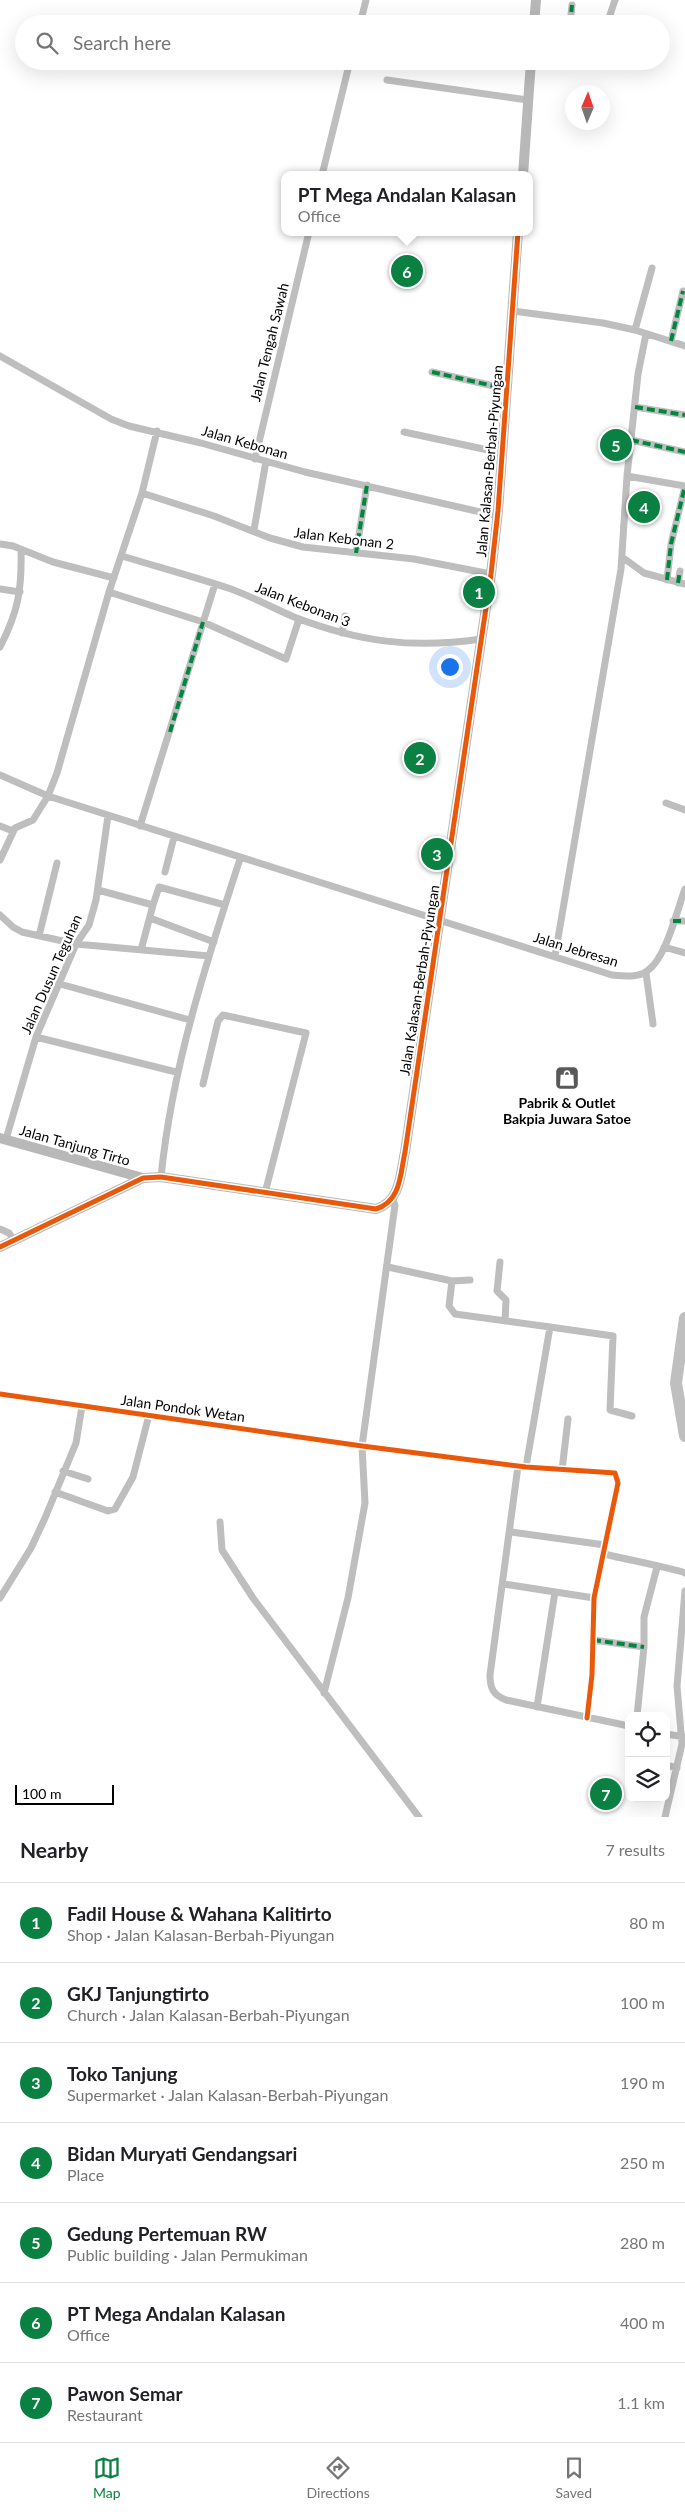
<!DOCTYPE html>
<meta charset="utf-8">
<style>
:root{--surface:#fff;--page:#f6f6f6;--text:#202124;--muted:#757577;--line:#e0e0e0;--accent:#0b8043}
body{margin:0;font-family:Lato,sans-serif;background:var(--page);color:var(--text)}
.controls{position:absolute;right:15px;bottom:15px;display:grid;overflow:hidden;border-radius:10px;box-shadow:0 5px 20px #0002}
.controls button{width:45px;height:45px;display:grid;place-items:center;padding:0;border:0;border-bottom:1px solid var(--line);background:var(--surface);color:var(--text);font:25px sans-serif}
.compass{position:absolute;left:565px;top:85px;width:45px;height:45px;border-radius:50%;background:var(--surface);box-shadow:0 5px 20px #0002;rotate:2deg}
.scale{position:absolute;left:15px;bottom:12px;width:99px;box-sizing:border-box;padding-left:5px;border:2px solid #000;border-top:0;font-size:14px;line-height:18px;white-space:nowrap;color:#000;-webkit-text-stroke:4px #fff;paint-order:stroke}
.you{position:absolute;left:449px;top:666px;width:18px;height:18px;margin:-12px;border:4px solid #fff;border-radius:50%;background:#1a73e8;box-shadow:0 0 0 8px #1a73e833}
.badge{display:grid;place-items:center;width:32px;height:32px;border-radius:50%;background:var(--accent);color:#fff;font-size:16px;font-weight:700}
.pin{position:absolute;translate:-50% -50%;border:2px solid #fff;box-shadow:0 1px 5px #0006}
.popup{position:absolute;left:281px;top:171px;width:252px;height:65px;box-sizing:border-box;display:grid;place-content:center;border-radius:10px;background:var(--surface);filter:drop-shadow(0 1px 4px #0005);font-size:16px;white-space:nowrap;color:var(--muted)}
.popup b{font-size:19px;color:var(--text)}
.popup::after{content:'';position:absolute;left:50%;top:100%;margin-left:-10px;border:10px solid transparent;border-top-color:var(--surface)}
.list{margin:0;padding:0;list-style:none}
h2{display:flex;justify-content:space-between;align-items:center;height:65px;margin:0;padding:0 20px;font-size:21px}
h2 small{font-size:16px;font-weight:400;color:var(--muted)}
.list li{display:grid;grid-template-columns:32px 1fr auto;gap:15px;align-items:center;box-sizing:border-box;height:80px;padding:0 20px;border-top:1px solid var(--line)}
.list b{display:block;font-size:19px;white-space:nowrap}
.list p{margin:0;font-size:16px;white-space:nowrap;color:var(--muted)}
.list em{font-size:16px;font-style:normal;color:var(--muted)}
.icon{flex:none;width:28px;height:28px;fill:none;stroke:currentColor;stroke-width:2;stroke-linecap:round;stroke-linejoin:round}
.map{position:relative;flex:none;width:685px;height:1817px;overflow:hidden}
.search{position:absolute;background:var(--surface);box-shadow:0 5px 20px #0002;left:15px;right:15px;top:15px;height:55px;display:flex;align-items:center;gap:12px;box-sizing:border-box;padding:0 18px;border-radius:28px;color:var(--muted);font-size:19px}
.sheet{height:625px;background:var(--surface)}
nav{display:flex;justify-content:space-around;align-items:center;box-sizing:border-box;height:70px;border-top:1px solid var(--line);background:var(--surface);font-size:14px;color:var(--muted)}
nav a{display:grid;justify-items:center;gap:2px}
nav .on{color:var(--accent)}
.map>svg:first-child{display:block}
.lines{fill:none;stroke-linecap:round;stroke-linejoin:round}
.river{stroke:#bfbfbf;stroke-width:12}
.street{stroke:#bebebe;stroke-width:7}
.secondary{stroke:#b8b8b8;stroke-width:10}
.quiet{stroke:#00873e;stroke-width:4;stroke-dasharray:8 4;stroke-linecap:butt}
.cycleway-casing{stroke:#fff;stroke-width:8}
.cycleway{stroke:#e8590c;stroke-width:5}
.labels{text-anchor:middle;dominant-baseline:central;stroke-width:4.5;stroke-linejoin:round;paint-order:stroke}
.street-label{font-size:14px;fill:#000;stroke:#fff}
.poi-label{font-size:14px;font-weight:bold;fill:#000;stroke:#fff}
</style>
<div class="map">
<svg width="685" height="1817" viewBox="0 0 685 1817">
<rect width="100%" height="100%" fill="#fff"/>
<g class="lines">
<path class="river" d="M685,1318L676,1383L685,1436"/>
<path class="street" d="M360,24L366,0
M570,24L572,5
M607,24L615,0
M387,80L528,100
M322,175L350,61
M513,311L603,323L635,330L685,346
M635,330L652,268
M671,341L683,291
M0,356L111,419L129,426L201,443L305,472L498,516
M432,372L507,389
M635,407L685,415
M404,432L502,453
M631,440L685,452
M255,459L309,232
M627,476L685,486L671,544L667,580
M142,493L214,516L270,538L303,547L414,559L491,574
M254,530L266,461
M0,544L13,546L53,562L114,578
M356,553L367,485
M122,556C158,567 195,577 231,589C253,597 273,608 294,617C359,642 413,649 481,639
M622,557L644,573L685,584
M678,583L680,571
M0,589L20,592
M109,592L203,622L286,659L299,619
M342,633L345,616
M0,647C18,612 22,590 21,551
M0,775L48,796L612,975C623,976 638,978 647,971C666,959 677,910 685,889
M666,803L685,810
M0,826L13,831
M140,826L215,584
M0,860L15,828L33,820L48,796L57,773L109,592L142,493L157,431
M165,872L174,837
M98,890L153,905L141,950
M153,905L159,887L225,905
M0,915L13,927L22,932L76,944L209,956
M150,918L214,942
M673,921H685
M39,936L57,863
M664,947L685,953
M555,956L621,569L627,476L638,374L646,334
M646,973L653,1024
M60,984L190,1020
M36,1037L176,1072
M203,1084L218,1021L223,1015L306,1033L265,1193
M6,1139L36,1037L76,944L89,925L96,900L108,816
M161,1177C172,1067 206,963 240,859
M0,1229L9,1233L14,1240
M500,1262L497,1291L506,1300L505,1321
M388,1267L452,1281L449,1306L455,1314L550,1327L526,1467
M452,1281L470,1280
M550,1327L613,1336L610,1410L632,1416
M0,1394L362,1446L526,1467L615,1473L618,1483L594,1598L592,1675L587,1718
M518,1466L490,1675C490,1688 493,1695 506,1700L629,1726
M562,1470L568,1419
M63,1471L88,1479
M55,1492L108,1511L115,1509L133,1477L149,1415
M220,1522L222,1550L253,1598L419,1817
M511,1532L605,1545
M604,1554C615,1557 681,1570 685,1573
M504,1584L594,1598
M0,1598L31,1548L45,1518L76,1443L82,1406
M593,1640L644,1647
M324,1693L348,1598L365,1503L362,1446L395,1205L393,1199
M537,1707L555,1592
M637,1716L644,1647V1617L657,1567
M666,1734L685,1737
M666,1765L677,1768
M665,1817L682,1744L677,1686L685,1591"/>
<path class="secondary" d="M534,24L536,0
M523,175L531,61
M0,1138L143,1178
M0,1247L143,1178L161,1177L376,1209C401,1201 400,1175 405,1152L491,574L498,511L518,232"/>
<path class="quiet" d="M570,24L572,5
M671,341L683,291
M432,372L507,389
M635,407L685,415
M631,440L685,452
M356,553L367,485
M667,580L671,544L685,486
M678,583L680,571
M170,732L203,622
M673,921H685
M593,1640L644,1647"/>
<defs>
<path id="cycleway" d="M0,1247L143,1178L161,1177L376,1209C401,1201 400,1175 405,1152L491,574L498,511L518,232
M0,1394L362,1446L526,1467L615,1473L618,1483L594,1598L592,1675L587,1718"/>
</defs>
<use href="#cycleway" class="cycleway-casing"/>
<use href="#cycleway" class="cycleway"/>
</g>
<defs>
<symbol id="shop-square" viewBox="-11 -11 22 22"><rect x="-9" y="-9" width="18" height="18" rx="4" fill="#595959" stroke="#fff"/><path d="M-5-2.5h2.3a2.7 3.5 0 0 1 5.4 0H5L5.5 6h-11ZM-1.5-2.5h3a1.5 2.3 0 0 0-3 0Z" fill="#fff"/></symbol>
</defs>
<g fill-rule="evenodd">
<use href="#shop-square" x="553" y="1064" width="28" height="28"/>
</g>
<g class="labels">
<g class="street-label">
<text transform="translate(269 342) rotate(-76)">Jalan Tengah Sawah</text>
<text transform="translate(245 442) rotate(16)">Jalan Kebonan</text>
<text transform="translate(489 461) rotate(-85)">Jalan Kalasan-Berbah-Piyungan</text>
<text transform="translate(344 538) rotate(7)">Jalan Kebonan 2</text>
<text transform="translate(303 604) rotate(21)">Jalan Kebonan 3</text>
<text transform="translate(576 949) rotate(17)">Jalan Jebresan</text>
<text transform="translate(51 974) rotate(-66)">Jalan Dusun Teguhan</text>
<text transform="translate(419 980) rotate(-81)">Jalan Kalasan-Berbah-Piyungan</text>
<text transform="translate(75 1145) rotate(16)">Jalan Tanjung Tirto</text>
<text transform="translate(183 1408) rotate(8)">Jalan Pondok Wetan</text>
</g>
<g class="poi-label">
<text x="567" y="1102">Pabrik &amp; Outlet<tspan x="567" dy="16">Bakpia Juwara Satoe</tspan></text>
</g>
</g>
</svg>
<div class="controls">
<button><svg class="icon" aria-label="locate" viewBox="0 0 24 24"><circle cx="12" cy="12" r="6"/><path d="M12 2v4M12 18v4M2 12h4M18 12h4"/></svg></button>
<button><svg class="icon" aria-label="layers" viewBox="0 0 24 24"><path d="M12 4l9 5-9 5-9-5zM3 14l9 5 9-5"/></svg></button>
</div>
<svg class="compass" viewBox="-18 -18 36 36"><path d="M0-13l5 13h-10z" fill="#e53935"/><path d="M0 13l5-13h-10z" fill="#757577"/></svg>
<div class="scale">100 m</div>
<div class="you"></div>
<div class="pin badge" style="left:479px;top:592px">1</div>
<div class="pin badge" style="left:420px;top:758px">2</div>
<div class="pin badge" style="left:437px;top:854px">3</div>
<div class="pin badge" style="left:644px;top:507px">4</div>
<div class="pin badge" style="left:616px;top:445px">5</div>
<div class="pin badge" style="left:407px;top:271px">6</div>
<div class="popup"><b>PT Mega Andalan Kalasan</b>Office</div>
<div class="pin badge" style="left:606px;top:1794px">7</div>
<div class="search"><svg class="icon" aria-label="search" viewBox="0 0 24 24"><circle cx="10" cy="10" r="6"/><path d="M15 15l6 6"/></svg>Search here</div>
</div>
<section class="sheet">
<h2>Nearby<small>7 results</small></h2>
<ul class="list">
<li><span class="badge">1</span><div><b>Fadil House &amp; Wahana Kalitirto</b><p>Shop · Jalan Kalasan-Berbah-Piyungan</p></div><em>80 m</em></li>
<li><span class="badge">2</span><div><b>GKJ Tanjungtirto</b><p>Church · Jalan Kalasan-Berbah-Piyungan</p></div><em>100 m</em></li>
<li><span class="badge">3</span><div><b>Toko Tanjung</b><p>Supermarket · Jalan Kalasan-Berbah-Piyungan</p></div><em>190 m</em></li>
<li><span class="badge">4</span><div><b>Bidan Muryati Gendangsari</b><p>Place</p></div><em>250 m</em></li>
<li><span class="badge">5</span><div><b>Gedung Pertemuan RW</b><p>Public building · Jalan Permukiman</p></div><em>280 m</em></li>
<li><span class="badge">6</span><div><b>PT Mega Andalan Kalasan</b><p>Office</p></div><em>400 m</em></li>
<li><span class="badge">7</span><div><b>Pawon Semar</b><p>Restaurant</p></div><em>1.1 km</em></li>
</ul>
</section>
<nav>
<a class="on"><svg class="icon" aria-label="map" viewBox="0 0 24 24"><path d="M3 6l6-2 6 2 6-2v14l-6 2-6-2-6 2zM9 4v14M15 6v14"/></svg>Map</a>
<a><svg class="icon" aria-label="directions" viewBox="0 0 24 24"><path d="M12 3l9 9-9 9-9-9zM9 14v-3h6M13 9l2 2-2 2"/></svg>Directions</a>
<a><svg class="icon" aria-label="saved" viewBox="0 0 24 24"><path d="M7 4h10v16l-5-4-5 4z"/></svg>Saved</a>
</nav>
